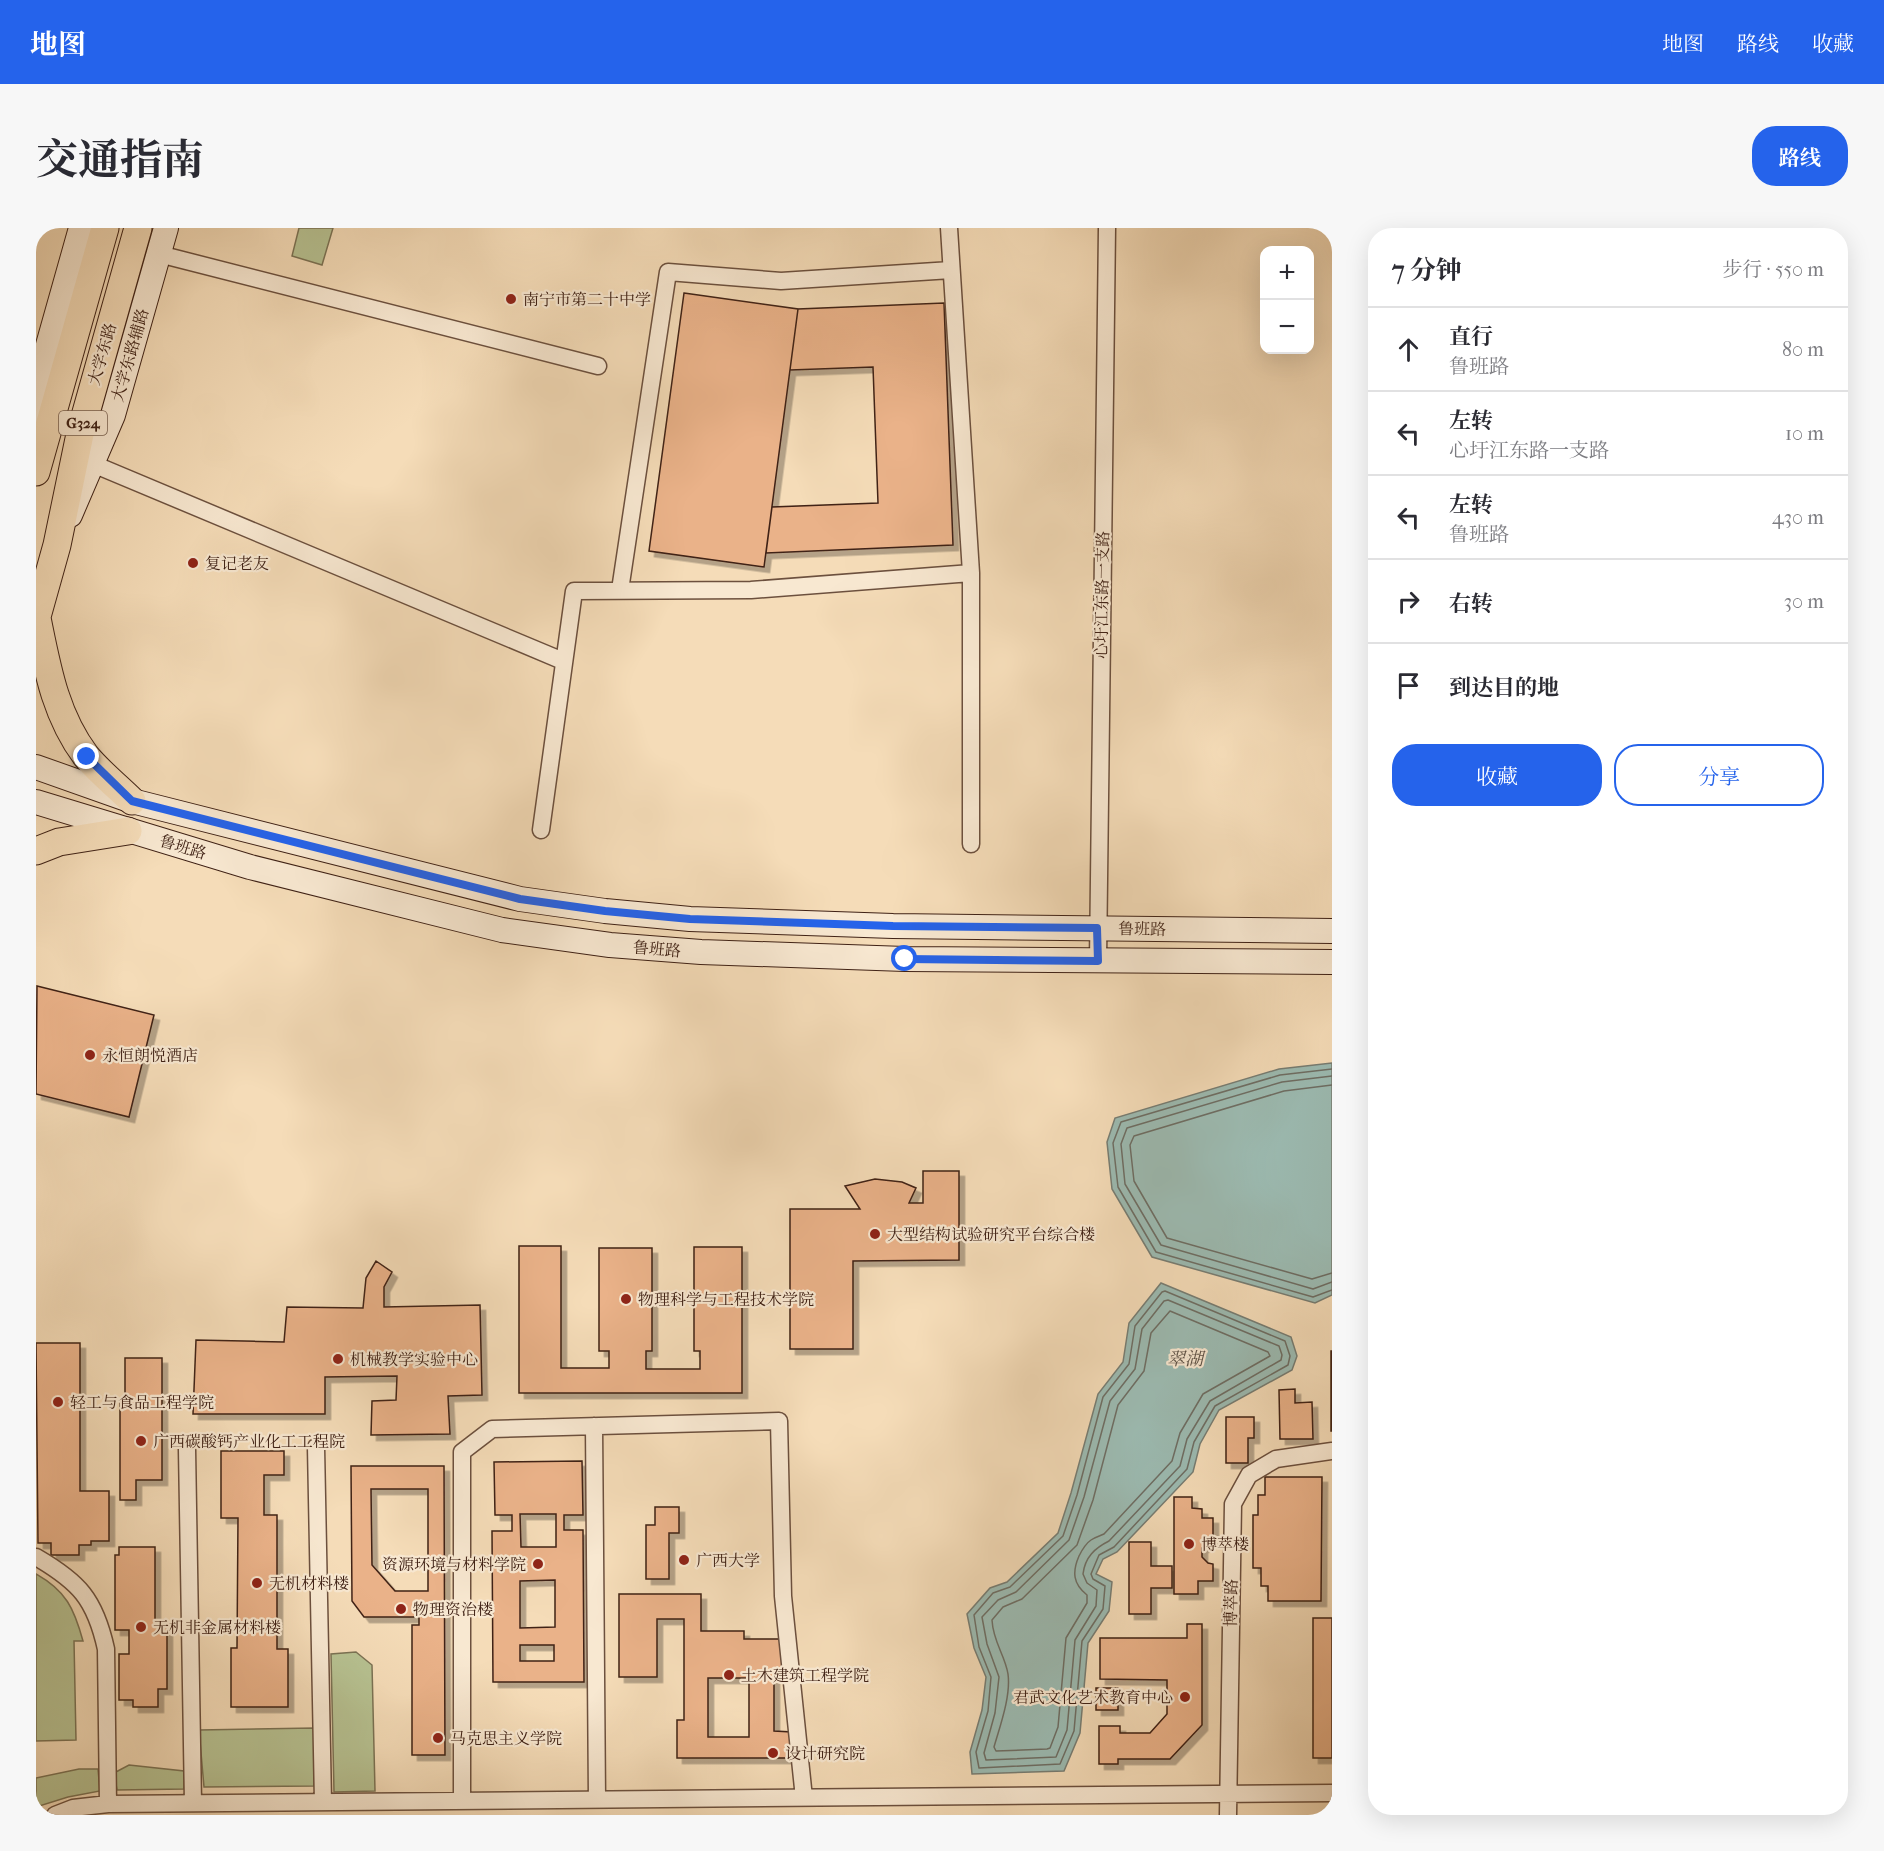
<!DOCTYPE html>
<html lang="zh">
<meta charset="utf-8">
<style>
:root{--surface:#fff;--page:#f7f7f7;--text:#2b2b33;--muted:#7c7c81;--line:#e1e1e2;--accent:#2563eb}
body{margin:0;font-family:"IM FELL French Canon","Noto Serif SC",serif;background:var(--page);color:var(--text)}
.controls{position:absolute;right:18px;top:18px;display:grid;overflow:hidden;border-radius:12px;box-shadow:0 6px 24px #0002}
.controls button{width:54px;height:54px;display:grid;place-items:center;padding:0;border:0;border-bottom:2px solid var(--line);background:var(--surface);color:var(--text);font:30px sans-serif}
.stop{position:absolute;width:18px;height:18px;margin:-14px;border:4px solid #2563eb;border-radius:50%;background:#fff}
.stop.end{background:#2563eb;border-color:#fff;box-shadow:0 2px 6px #0008}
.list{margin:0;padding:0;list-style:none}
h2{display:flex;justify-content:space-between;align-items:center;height:78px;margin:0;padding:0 24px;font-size:26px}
h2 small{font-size:20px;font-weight:400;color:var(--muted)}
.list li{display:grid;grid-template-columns:39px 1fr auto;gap:18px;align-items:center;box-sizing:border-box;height:84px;padding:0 24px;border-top:2px solid var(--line)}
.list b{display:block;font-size:22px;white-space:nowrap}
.list p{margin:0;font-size:20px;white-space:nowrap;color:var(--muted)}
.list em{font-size:20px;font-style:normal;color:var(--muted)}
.actions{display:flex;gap:12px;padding:18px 24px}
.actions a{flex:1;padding:14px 0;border:2px solid var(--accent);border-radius:24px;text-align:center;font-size:21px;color:var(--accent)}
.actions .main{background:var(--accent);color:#fff}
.icon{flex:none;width:33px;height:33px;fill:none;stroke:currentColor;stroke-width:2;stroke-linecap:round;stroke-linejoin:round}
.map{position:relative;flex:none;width:1296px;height:1587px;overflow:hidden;border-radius:24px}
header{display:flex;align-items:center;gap:36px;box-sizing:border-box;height:84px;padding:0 30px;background:var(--accent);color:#fff}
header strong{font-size:28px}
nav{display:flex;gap:33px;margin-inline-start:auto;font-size:21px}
.intro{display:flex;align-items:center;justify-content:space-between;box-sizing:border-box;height:144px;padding:0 36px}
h1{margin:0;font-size:42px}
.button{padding:15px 27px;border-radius:24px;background:var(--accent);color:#fff;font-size:21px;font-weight:700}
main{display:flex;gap:36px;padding:0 36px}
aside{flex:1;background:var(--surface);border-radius:24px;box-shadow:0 6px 24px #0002}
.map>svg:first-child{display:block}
.green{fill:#b7c292;stroke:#7b7254;stroke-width:1.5}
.water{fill:#9cbbb2;stroke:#777d73;stroke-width:1.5}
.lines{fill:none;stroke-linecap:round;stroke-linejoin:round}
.shore{stroke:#6e6e64;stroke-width:1.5}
.building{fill:#eab289;stroke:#3f2115;stroke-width:1.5;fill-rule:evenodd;filter:url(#shadow)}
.street-casing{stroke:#6c503e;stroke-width:19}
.secondary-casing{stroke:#3f2115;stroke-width:26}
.primary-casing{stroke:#3f2115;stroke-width:29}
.street{stroke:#f8e8d1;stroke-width:16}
.secondary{stroke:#f8e8d1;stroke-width:24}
.primary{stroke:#f5dcb8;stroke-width:27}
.route{stroke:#2563eb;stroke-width:8}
.poi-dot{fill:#8f2418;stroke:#f8e8d1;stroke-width:2}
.labels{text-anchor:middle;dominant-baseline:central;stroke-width:4.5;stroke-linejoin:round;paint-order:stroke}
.shield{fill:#f8e8d1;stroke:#765d4d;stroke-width:1.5}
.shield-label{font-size:15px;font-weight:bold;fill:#3f2115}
.poi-label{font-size:16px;fill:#3f2115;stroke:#f8e8d1;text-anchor:start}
.street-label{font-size:16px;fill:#3f2115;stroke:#f8e8d1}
.water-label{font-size:18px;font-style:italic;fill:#5b4f44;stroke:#f8e8d1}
</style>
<header>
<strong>地图</strong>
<nav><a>地图</a><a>路线</a><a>收藏</a></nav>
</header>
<div class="intro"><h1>交通指南</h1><a class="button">路线</a></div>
<main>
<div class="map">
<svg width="1296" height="1587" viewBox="0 0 1296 1587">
<defs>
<filter id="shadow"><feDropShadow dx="5.5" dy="5.5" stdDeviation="0" flood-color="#0004"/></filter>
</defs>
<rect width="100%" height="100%" fill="#f5dcb8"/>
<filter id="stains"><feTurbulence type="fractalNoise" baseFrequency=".00333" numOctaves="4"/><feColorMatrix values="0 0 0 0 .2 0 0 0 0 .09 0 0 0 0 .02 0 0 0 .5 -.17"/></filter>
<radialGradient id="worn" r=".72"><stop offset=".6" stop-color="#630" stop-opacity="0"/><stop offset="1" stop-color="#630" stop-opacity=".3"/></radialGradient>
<path class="green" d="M263,0H297L286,37L256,28Z
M0,1346C30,1363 38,1380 47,1413H38L40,1512L0,1513Z
M320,1424L336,1437L339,1563L298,1564L295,1426Z
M278,1500V1558L168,1559L163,1502Z
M93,1537L148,1543V1561L81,1562L78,1545Z
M43,1541H62L64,1563L32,1569L0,1579V1550Z"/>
<path class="water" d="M1296,835V1067L1279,1075L1116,1029L1076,961L1071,914L1079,890L1243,841Z
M1125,1055L1255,1109L1261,1128L1256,1142L1183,1182L1164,1216L1157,1244L1081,1324L1067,1331L1060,1346L1076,1354L1073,1383L1052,1415L1044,1505L1028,1543L936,1546L934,1524L946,1482L950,1449L938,1420L931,1386L954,1360L971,1354L1022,1305L1035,1265L1062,1166L1087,1134L1093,1095Z"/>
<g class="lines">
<path class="shore" d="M1296,841L1244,847L1085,894L1077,915L1082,959L1120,1024L1277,1069L1296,1062
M1296,848L1246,854L1091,900L1085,916L1089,956L1125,1017L1277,1061L1296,1054
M1296,857L1248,863L1098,908L1094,917L1098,953L1131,1010L1276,1051L1296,1045
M1129,1063L1249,1113L1254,1128L1252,1137L1179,1178L1158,1214L1151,1241L1078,1319L1063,1327L1055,1346L1057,1351L1069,1358L1067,1381L1046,1413L1038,1503L1024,1536L943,1540L940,1524L952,1483L955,1449L943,1419L938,1387L957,1365L974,1359L1027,1308L1041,1267L1067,1169L1093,1136L1099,1098L1126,1064Z
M1132,1072L1243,1118L1246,1127L1245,1132L1174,1173L1151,1211L1144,1238L1073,1313C1059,1320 1049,1329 1047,1346L1051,1355L1061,1362L1060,1378L1039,1412L1031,1502L1020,1529L950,1532L948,1525L959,1485L963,1449L951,1416L946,1389L962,1372L980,1364L1033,1312L1048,1269L1074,1173L1099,1141L1106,1101L1128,1073Z
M1134,1083L1232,1124L1234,1128L1167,1166L1144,1205L1136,1233L1068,1306C1064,1308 1059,1309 1055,1312C1049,1316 1046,1322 1043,1328C1036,1344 1037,1356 1051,1367V1375L1030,1410L1022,1499L1014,1520L1011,1521L960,1523L958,1519C964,1498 975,1468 972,1446C969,1427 957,1414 956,1392L967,1379L986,1371L1041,1317L1057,1272L1082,1177L1108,1143L1115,1105Z"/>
</g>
<path class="building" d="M648,65L762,81L728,339L613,323Z
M908,75L917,317L730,325L736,279L842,275L837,139L754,142L762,81Z
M1,758L118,787L93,889L0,866Z
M887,943H923V1032L817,1033V1121H754V981H824L809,958L839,951L866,954L880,960L873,975H887Z
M483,1018H525V1140H573V1123H563V1020H616V1123H610V1141H664V1123H658V1019H706V1165H483Z
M340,1033L356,1044L348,1059V1079L444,1077L446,1167L412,1168L414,1206L335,1207L336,1173L360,1172L361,1148L289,1149V1186H157L160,1112L248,1114L251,1079L327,1080L330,1050Z
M0,1115H44V1263H73V1313H55V1317H43V1327H15V1315H2Z
M1295,1123H1296V1203H1295Z
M89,1130H126V1252H100V1272H84V1175H89Z
M1259,1161V1175L1276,1174L1277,1211H1244L1243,1162Z
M1190,1189H1218V1210H1212V1235H1190Z
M185,1223H248V1247H228V1287H241V1421H252V1479H195V1420H201L202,1290H185Z
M546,1233L547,1287H528V1302H547L548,1454H457L456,1303H476V1287H459L458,1234ZM484,1286H520V1319H485ZM519,1352V1399L484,1400V1353ZM484,1417H518V1433H484Z
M315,1238H408L409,1527H376V1397H383V1389H328L316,1373ZM335,1261H392V1363H359L336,1337Z
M1229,1249H1286L1285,1373H1232V1358H1225V1340H1217V1287H1222V1267H1229Z
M1138,1269H1156V1280L1166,1281V1290H1177V1312H1172L1166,1320V1329L1172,1335L1177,1336V1353H1162V1366H1138Z
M619,1279H643V1305H633V1351H610V1297H619Z
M1093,1314H1115V1338H1136V1360H1115V1386H1093Z
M83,1319H119V1397H131V1461H122V1479H97V1472H83V1426H93V1402H79V1327H83Z
M583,1366H665V1403H708V1411H747V1444H738V1503L756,1504V1530H641V1492H648V1391H621V1449H583ZM672,1450H713V1509H672Z
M1277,1390H1296V1530H1277Z
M1151,1396H1166V1497L1134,1531H1082V1536H1063V1498H1084V1505H1114L1131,1486V1452L1064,1451V1410H1151Z
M1060,1460H1082V1482H1060Z"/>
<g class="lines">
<defs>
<path id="street" d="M913,0L935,345V616
M123,26L562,138
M57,236L527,433
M584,362L632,44L745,53L915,42
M505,602L538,363L715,362L935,345
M1062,733L1071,0
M558,1198L561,1572
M280,1219L287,1574
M151,1221L157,1575
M0,1329C43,1354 59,1371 70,1421L72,1576
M426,1573V1224L456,1201L743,1193L747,1368L768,1570
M19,1587L37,1580L72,1576L1296,1565
M1192,1587L1197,1276L1213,1247L1240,1231L1296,1223"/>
<path id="secondary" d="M1,217L5,142L45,0
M34,287L77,187L130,0
M0,539L96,573L484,671L569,683L654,691L857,698L1296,703
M0,574L214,639L466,702L574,717L665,724L869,731L1296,734"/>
<path id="primary" d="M0,244L69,0
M1,390C11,439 19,487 50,528C63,544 81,558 96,573
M0,392L21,317L44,206L102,0
M0,623L23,614L92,603"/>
</defs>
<use href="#street" class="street-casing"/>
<use href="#secondary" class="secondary-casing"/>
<use href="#primary" class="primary-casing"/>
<use href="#street" class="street"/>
<use href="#secondary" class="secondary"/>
<use href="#primary" class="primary"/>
</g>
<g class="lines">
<path class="route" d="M51,529L96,573L484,671L569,683L654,691L857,698L1061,700L1062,733L869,731"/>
</g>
<g class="poi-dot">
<circle cx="475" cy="71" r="6"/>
<circle cx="157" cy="335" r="6"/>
<circle cx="54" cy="827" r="6"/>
<circle cx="839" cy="1006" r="6"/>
<circle cx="590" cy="1071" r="6"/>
<circle cx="302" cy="1131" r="6"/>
<circle cx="22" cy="1174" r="6"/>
<circle cx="105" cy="1213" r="6"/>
<circle cx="1153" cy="1316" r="6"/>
<circle cx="648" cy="1332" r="6"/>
<circle cx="502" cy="1336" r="6"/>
<circle cx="221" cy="1355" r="6"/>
<circle cx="365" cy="1381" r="6"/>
<circle cx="105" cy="1399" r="6"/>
<circle cx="693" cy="1447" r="6"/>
<circle cx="1149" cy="1469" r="6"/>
<circle cx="402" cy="1510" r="6"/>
<circle cx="737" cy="1525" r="6"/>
</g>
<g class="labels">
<rect class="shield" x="23" y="183" width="48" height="24" rx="4.5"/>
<g class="shield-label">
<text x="47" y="195">G324</text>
</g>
<g class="poi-label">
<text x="487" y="71">南宁市第二十中学</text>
<text x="169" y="335">复记老友</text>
<text x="66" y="827">永恒朗悦酒店</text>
<text x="851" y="1006">大型结构试验研究平台综合楼</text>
<text x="602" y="1071">物理科学与工程技术学院</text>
<text x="314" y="1131">机械教学实验中心</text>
<text x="34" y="1174">轻工与食品工程学院</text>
<text x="117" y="1213">广西碳酸钙产业化工工程院</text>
<text x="1165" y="1316">博萃楼</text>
<text x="660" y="1332">广西大学</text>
<text x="490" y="1336" text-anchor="end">资源环境与材料学院</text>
<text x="233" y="1355">无机材料楼</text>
<text x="377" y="1381">物理资治楼</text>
<text x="117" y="1399">无机非金属材料楼</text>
<text x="705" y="1447">土木建筑工程学院</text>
<text x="1137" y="1469" text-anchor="end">君武文化艺术教育中心</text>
<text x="414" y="1510">马克思主义学院</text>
<text x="749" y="1525">设计研究院</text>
</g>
<g class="street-label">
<text transform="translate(66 126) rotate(-74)">大学东路</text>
<text transform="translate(94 127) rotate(-74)">大学东路辅路</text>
<text transform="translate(1066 367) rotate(-89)">心圩江东路一支路</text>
<text transform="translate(147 619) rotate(17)">鲁班路</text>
<text transform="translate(1106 701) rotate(1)">鲁班路</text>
<text transform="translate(621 721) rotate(5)">鲁班路</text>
<text transform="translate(1195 1375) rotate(-89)">博萃路</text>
</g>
<g class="water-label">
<text x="1149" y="1131">翠湖</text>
</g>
</g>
<rect width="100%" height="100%" filter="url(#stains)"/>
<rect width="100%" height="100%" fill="url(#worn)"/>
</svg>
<div class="controls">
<button>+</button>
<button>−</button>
</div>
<div class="stop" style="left:869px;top:731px"></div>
<div class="stop end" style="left:51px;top:529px"></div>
</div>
<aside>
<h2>7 分钟<small>步行 · 550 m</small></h2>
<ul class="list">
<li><svg class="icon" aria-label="ahead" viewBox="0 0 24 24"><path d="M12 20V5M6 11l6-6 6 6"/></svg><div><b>直行</b><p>鲁班路</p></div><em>80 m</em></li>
<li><svg class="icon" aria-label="left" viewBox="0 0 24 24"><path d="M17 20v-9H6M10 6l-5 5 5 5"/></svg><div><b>左转</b><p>心圩江东路一支路</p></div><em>10 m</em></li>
<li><svg class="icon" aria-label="left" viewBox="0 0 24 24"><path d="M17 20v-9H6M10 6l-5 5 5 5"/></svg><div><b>左转</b><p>鲁班路</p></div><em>430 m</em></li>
<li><svg class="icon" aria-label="right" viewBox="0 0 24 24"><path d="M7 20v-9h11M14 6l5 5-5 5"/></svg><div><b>右转</b></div><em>30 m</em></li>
<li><svg class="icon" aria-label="arrive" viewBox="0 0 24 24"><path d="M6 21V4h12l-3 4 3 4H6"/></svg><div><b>到达目的地</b></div></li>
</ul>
<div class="actions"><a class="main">收藏</a><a>分享</a></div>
</aside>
</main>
